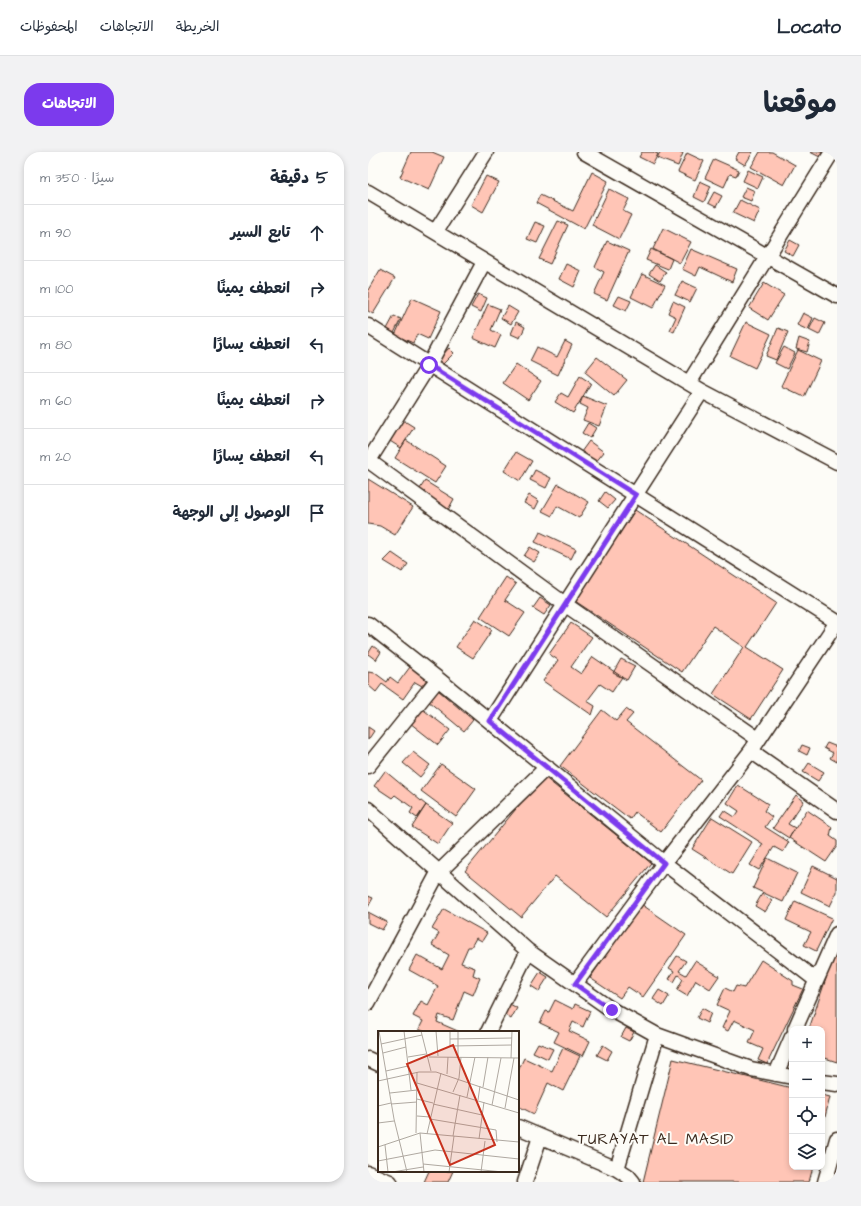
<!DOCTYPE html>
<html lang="ar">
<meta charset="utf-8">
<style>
:root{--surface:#fff;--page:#f2f2f3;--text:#1f2937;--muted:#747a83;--line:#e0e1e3;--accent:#7c3aed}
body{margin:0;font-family:"Architects Daughter","Playpen Sans Arabic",sans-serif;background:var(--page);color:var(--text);direction:rtl}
.controls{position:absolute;right:12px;bottom:12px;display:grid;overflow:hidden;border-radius:8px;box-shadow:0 2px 6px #0003}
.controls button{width:36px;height:36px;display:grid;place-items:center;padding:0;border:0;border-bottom:1px solid var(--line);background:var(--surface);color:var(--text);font:20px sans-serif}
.stop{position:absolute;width:12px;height:12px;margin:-9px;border:3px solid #7c3aed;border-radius:50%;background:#fff}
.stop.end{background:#7c3aed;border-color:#fff;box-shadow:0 1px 4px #0008}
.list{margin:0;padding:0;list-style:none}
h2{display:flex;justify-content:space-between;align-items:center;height:52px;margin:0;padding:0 16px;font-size:17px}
h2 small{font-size:13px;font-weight:400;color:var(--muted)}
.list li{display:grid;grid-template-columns:26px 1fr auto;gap:12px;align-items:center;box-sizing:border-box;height:56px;padding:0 16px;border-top:1px solid var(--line)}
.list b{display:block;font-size:15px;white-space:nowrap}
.list em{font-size:13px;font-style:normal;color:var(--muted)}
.icon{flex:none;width:22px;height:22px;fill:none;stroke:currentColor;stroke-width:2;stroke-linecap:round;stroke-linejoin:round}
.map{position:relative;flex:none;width:469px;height:1030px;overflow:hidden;direction:ltr;border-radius:16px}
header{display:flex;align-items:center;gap:24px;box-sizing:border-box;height:56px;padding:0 20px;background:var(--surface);border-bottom:1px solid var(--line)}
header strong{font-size:19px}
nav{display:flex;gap:22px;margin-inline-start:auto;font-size:14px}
.intro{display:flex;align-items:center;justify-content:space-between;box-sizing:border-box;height:96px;padding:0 24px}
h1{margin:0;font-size:28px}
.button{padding:10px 18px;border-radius:16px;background:var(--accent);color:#fff;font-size:14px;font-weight:700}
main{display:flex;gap:24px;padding:0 24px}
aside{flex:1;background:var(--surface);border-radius:16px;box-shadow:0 2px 6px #0003}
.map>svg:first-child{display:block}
.building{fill:#ffc5b6;stroke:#3b2a1e}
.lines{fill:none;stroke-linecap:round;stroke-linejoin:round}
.street-casing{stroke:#3b2a1e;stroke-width:17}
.street{stroke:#fdfcf7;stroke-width:14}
.route{stroke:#7c3aed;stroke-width:5}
.labels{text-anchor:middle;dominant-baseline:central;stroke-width:4;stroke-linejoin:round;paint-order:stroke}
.quarter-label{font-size:15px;letter-spacing:1px;fill:#3b2a1e;stroke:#fdfcf7}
.inset-road{fill:none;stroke:#afa8a0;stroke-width:1}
.view{fill:#c8321e;fill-opacity:0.15;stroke:#c8321e;stroke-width:2}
.inset-edge{fill:none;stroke:#3b2a1e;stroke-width:2}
</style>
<header>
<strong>Locato</strong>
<nav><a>الخريطة</a><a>الاتجاهات</a><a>المحفوظات</a></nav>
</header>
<div class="intro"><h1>موقعنا</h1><a class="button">الاتجاهات</a></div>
<main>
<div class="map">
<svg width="469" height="1030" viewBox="0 0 469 1030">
<rect width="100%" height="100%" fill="#fdfcf7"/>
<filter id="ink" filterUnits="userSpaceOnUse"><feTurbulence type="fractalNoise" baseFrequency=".025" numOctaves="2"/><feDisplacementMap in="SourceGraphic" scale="8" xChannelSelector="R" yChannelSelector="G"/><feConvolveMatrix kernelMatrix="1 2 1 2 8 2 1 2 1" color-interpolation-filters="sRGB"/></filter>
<g filter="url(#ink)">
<path class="building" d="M43,0H64L76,5L61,38L32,25Z
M274,0H285L290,2L285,12L271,5Z
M292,0H312L315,1L310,14L289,6Z
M371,0H385L377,13L367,7Z
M392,0H404L427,13L416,33L383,15Z
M442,0H454L452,5Z
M319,1L336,9L327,28L310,20Z
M346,7L371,18L368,24L362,22L356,35L337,26Z
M380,18L395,25L390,36L375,29Z
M224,20L240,29L216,77L168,51L172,43L205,59Z
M118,24L131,30L115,60L103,53Z
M332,29L343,34L336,50L326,45Z
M378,35L387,39L383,49L373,45Z
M241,37L261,47L255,59L263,63L251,87L224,73Z
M346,40L354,44L348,55L340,51Z
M372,48L392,58L386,71L365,61Z
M190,69L200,73L182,112L171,107Z
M167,70L177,74L169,91L159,87Z
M295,76L323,90L312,111L285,97Z
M422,88L431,93L425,104L416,99Z
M239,89L261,99L239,148L226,142L236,120L227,115Z
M283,97L304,107L300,117L278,108Z
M323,97L369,117L364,130L332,115L328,124L314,117Z
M198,112L213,119L206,135L191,127Z
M287,113L298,120L292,129L281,122Z
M12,118L27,126L5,162L0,159V138Z
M274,122L297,133L285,156L263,145Z
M314,129L329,136L322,150L307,143Z
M396,131L416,143L400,168L381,156Z
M110,142L119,146L113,160L103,155Z
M251,144L263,149L258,159L246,153Z
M44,146L73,159L60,187L49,182L45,191L27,183Z
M305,149L317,155L306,180L302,178L308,165L300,161Z
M120,152L132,157L123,178L133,183L127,196L105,186Z
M140,154L150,160L143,172L133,166Z
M435,161L445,166L440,178L429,173Z
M26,164L33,167L26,181L19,177Z
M447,166L457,171L451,183L441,178Z
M148,170L157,175L152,186L143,182Z
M378,170L403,182L387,216L362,204Z
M410,176L420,180L408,208L398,204Z
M431,186L442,190L439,200L428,197Z
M197,189L204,193L190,223L162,209L169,195L189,205Z
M416,195L427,201L419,217L407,211Z
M81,196L86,201L75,212L71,207Z
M430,198L453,209L436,245L413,234Z
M229,205L259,228L246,244L217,220Z
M148,212L173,229L160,248L135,231Z
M212,224L223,231L205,261L187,250L193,241L200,245Z
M215,244L239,254L231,274L215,268L220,256L212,252Z
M30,265L46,275L33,296L17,286Z
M220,271L228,276L222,286L214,281Z
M38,288L78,314L67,331L27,306Z
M221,289L236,300L227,311L213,300Z
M148,300L164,309L152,329L136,319Z
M167,318L183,326L178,336L162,328Z
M0,327L45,355L27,383L12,374L0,372Z
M57,329L86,347L80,358L50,340Z
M190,332L221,350L211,366L189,354L184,364L174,359Z
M237,340L247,348L240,356L231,349Z
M161,343L171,349L167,357L156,351Z
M267,358L408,451L379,495L415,518L383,567L345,542L376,495L345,474L314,520L207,449Z
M172,380L208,397L203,407L167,390Z
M162,395L172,401L166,410L156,404Z
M24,401L40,412L34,420L16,409Z
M138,425L148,432L137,448L157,461L141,484L112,465Z
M172,446L183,453L176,463L165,456Z
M107,467L124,478L105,506L88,495Z
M203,471L224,485L203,515L213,522L225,505L254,525L244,540L232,532L219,549L227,554L224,563L175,529L190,508L181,502Z
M5,494L13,500L8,508L0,502Z
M253,507L267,514L259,528L245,521Z
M45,511L62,523L54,534L47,530L35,547L14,532L8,540L0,533V520L7,521L19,530L22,525L30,531Z
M70,538L105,568L96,579L60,549Z
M53,556L82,578L70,593L42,571Z
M258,557L265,562L258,570L333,628L293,680L267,660L262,667L192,614L234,558L248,569Z
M0,575L6,579L0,588Z
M459,591L469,595V610L462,606L465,601L456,596Z
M434,593L442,596L439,603L431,599Z
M45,600L62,613L52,625L35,611Z
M441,611L456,620L450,629L435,620Z
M73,612L108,637L88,665L53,639Z
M17,619L58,653L49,666L42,661L45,656L27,643L24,646L6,634Z
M175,624L283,711L238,765L187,724L153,765L97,719Z
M370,633L400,652L396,659L404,665L397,675L421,690L415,700L406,695L391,718L382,713L395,692L352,664L356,658L367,665L371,659L359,651Z
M428,643L436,649L420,672L427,676L421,686L405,676Z
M58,653L84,671L70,692L44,675Z
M439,658L464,675L462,684L469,689V694L458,710L421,686Z
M344,665L384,690L364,722L324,697Z
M399,706L429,721L415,750L385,736Z
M445,714L469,726V740L462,754L433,740Z
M394,742L404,749L397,760L387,754Z
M0,744L5,746L0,755Z
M427,749L464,766L448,799L436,793L443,780L418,768Z
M273,752L318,783L275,845L260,835L252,846L222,826Z
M76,757L119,781L114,789L108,786L103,795H100L93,811L107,816L105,823L112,826L105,843L96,839L85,868L71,863L69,870L92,880H57L51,877L55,869L45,864L53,849L60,853L70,834L41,818L49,803L74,817L81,803L64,793L71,781L64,777Z
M0,760L19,770L14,778L0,771Z
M469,794V910L454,905V877H441Z
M309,804L318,809L311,819L318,823L327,809L351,824L342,837L328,828L319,844L309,838L315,827L310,823L306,830L301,827L306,819L301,816Z
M393,808L425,829V833L435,837L399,912L390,908L395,897L381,891L387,878L366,868L360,879L354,876L362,859L349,853L357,836L365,840L368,834L376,836Z
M172,820L180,825L171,839L163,834Z
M291,838L301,844L295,854L285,847Z
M187,848L205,857L207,852L222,859L215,875L205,870L201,879L222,889L215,904L186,890L191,880L172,871L178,859L181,860Z
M140,851L149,856L143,867L134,861Z
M334,856L343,861L339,871L329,866Z
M258,876L266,880L261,889L253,885Z
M170,891L185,897L180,907L165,900Z
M235,893L244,899L239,908L229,903Z
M195,896L212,904L195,939L180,931L166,962L150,954V919L156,906L184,919Z
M305,907L424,936V1015H445L441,1030H275Z
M454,943L462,945L454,977Z
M462,1015L469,1017V1030H459Z
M61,1019H85L80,1030H56Z"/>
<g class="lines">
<defs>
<path id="street" d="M216,0L469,144
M0,40L334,239L469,310
M68,79L118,0
M0,174L469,470
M321,231L464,0
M1,309L198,453L390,587
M0,310L61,213L116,110
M0,472L70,527L296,711L448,828
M122,569L334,239
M383,599L469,659
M0,614L70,527
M0,657L160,799L244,858L289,883L383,917L424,925
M207,832L296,711L383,599L469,470
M0,851L70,721L179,615
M427,877L469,782
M120,880L160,799
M0,907L11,912
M408,922L424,885
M454,930L469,932
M150,975L249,1017
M0,1021L22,1030
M157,1030L172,985
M265,1030L260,1024L249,1017L289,883
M457,1030L469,987"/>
</defs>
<use href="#street" class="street-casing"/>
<use href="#street" class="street"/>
</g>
</g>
<g class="lines" filter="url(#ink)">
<path class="route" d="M61,213L268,343L122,569L296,711L207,832L244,858"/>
</g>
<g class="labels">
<g class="quarter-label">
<text x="288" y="987">TURAYAT AL MASID</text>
</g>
</g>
<g transform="translate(10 879)">
<rect width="141" height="141" fill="#fdfcf7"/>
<path class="inset-road" d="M1,0L16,88L29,141M26,0L33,59M43,0L53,40M58,0L60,25M72,0V15L134,14M80,0V26M72,8L134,7M3,13L44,4M5,22L28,16M30,26L48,23M51,26L141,27M133,27L134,0M8,40L30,35M69,43L70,26M0,50L41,41H58L141,69M39,52L141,82M105,56L110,26M75,61L81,47L83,26M12,62L39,59M89,66L97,26M39,68L55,72M100,69L102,55M13,73L39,71M55,73L104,84M114,74L123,27M0,75L13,72M127,77L136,27M39,85L52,86M52,88L118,99L119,111M0,92L16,90M38,102L39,41M42,102L46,141M49,103L63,42M75,105L82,64M101,108L106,71M7,114L10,141M0,116L42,102L141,111M0,130L57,119L141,128M45,133L125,141M14,141L45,136M71,141L76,105M103,141L107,110"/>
<path class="view" d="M75,14L117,114L72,134L29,33Z"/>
<rect width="141" height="141" class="inset-edge"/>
</g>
</svg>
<div class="controls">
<button>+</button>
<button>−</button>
<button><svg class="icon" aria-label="locate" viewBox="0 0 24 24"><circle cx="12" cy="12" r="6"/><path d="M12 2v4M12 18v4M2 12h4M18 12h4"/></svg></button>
<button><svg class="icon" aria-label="layers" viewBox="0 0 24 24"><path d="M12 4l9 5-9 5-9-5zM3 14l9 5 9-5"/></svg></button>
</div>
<div class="stop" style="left:61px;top:213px"></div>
<div class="stop end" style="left:244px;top:858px"></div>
</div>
<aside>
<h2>5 دقيقة<small>سيرًا · 350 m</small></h2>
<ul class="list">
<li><svg class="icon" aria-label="ahead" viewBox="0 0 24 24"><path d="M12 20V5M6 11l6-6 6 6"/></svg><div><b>تابع السير</b></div><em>90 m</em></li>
<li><svg class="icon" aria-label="right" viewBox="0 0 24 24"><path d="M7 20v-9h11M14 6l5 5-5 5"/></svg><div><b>انعطف يمينًا</b></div><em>100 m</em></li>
<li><svg class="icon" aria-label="left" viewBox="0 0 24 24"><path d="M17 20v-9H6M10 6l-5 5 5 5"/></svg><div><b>انعطف يسارًا</b></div><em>80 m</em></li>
<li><svg class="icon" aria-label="right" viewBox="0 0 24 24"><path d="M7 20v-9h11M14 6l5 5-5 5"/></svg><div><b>انعطف يمينًا</b></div><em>60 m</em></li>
<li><svg class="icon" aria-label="left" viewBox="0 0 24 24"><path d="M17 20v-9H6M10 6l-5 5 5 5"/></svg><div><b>انعطف يسارًا</b></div><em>20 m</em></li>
<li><svg class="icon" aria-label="arrive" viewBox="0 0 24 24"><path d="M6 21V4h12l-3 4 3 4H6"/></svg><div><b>الوصول إلى الوجهة</b></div></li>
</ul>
</aside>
</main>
